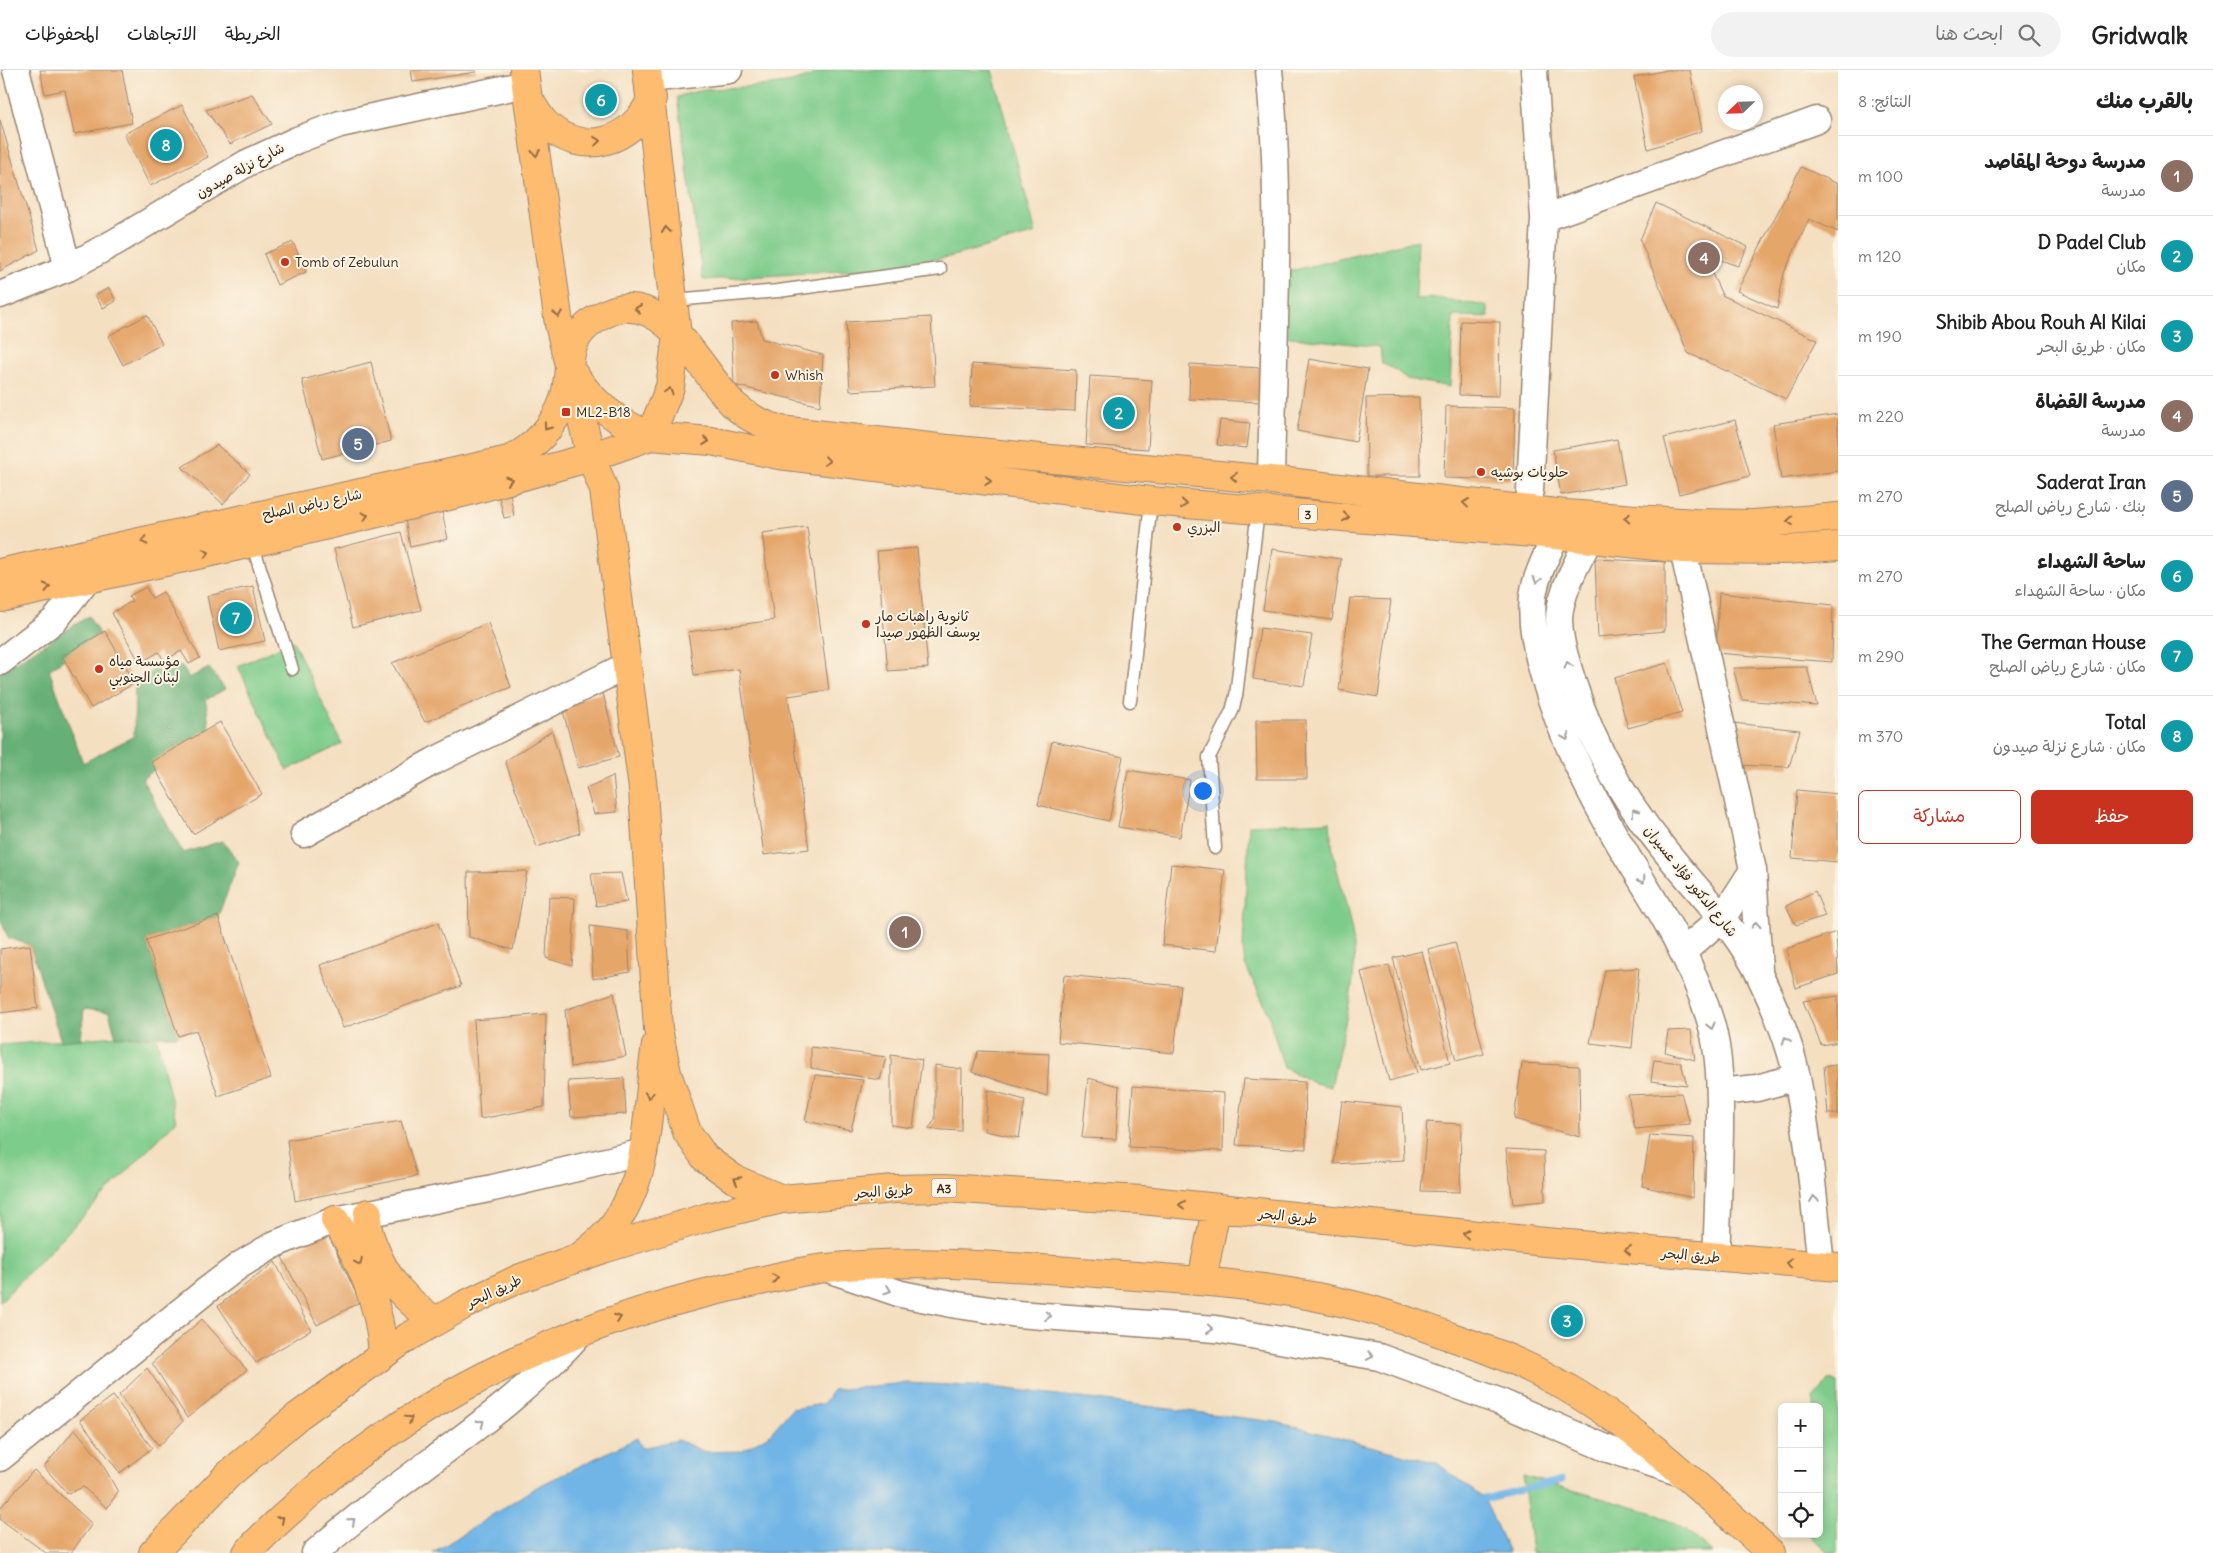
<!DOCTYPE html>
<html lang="ar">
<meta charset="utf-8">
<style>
:root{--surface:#fff;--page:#f2f2f2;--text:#222;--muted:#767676;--line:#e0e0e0;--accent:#c8321e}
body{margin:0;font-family:Delius,"Playpen Sans Arabic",sans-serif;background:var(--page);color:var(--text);direction:rtl}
.controls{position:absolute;right:15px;bottom:15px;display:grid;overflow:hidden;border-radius:8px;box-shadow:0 2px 8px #0003}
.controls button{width:45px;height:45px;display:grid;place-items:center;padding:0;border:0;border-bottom:1px solid var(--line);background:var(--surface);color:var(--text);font:25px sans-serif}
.compass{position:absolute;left:1718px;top:15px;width:45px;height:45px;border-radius:50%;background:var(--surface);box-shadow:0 2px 8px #0003;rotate:247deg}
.you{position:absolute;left:1202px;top:720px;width:18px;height:18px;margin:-12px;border:4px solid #fff;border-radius:50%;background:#1a73e8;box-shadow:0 0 0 8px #1a73e833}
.badge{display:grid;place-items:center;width:32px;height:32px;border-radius:50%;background:var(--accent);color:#fff;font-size:16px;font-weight:700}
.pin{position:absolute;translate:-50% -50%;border:2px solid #fff;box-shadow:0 1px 5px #0006}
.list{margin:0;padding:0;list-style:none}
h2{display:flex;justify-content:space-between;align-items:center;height:65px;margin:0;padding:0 20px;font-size:21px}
h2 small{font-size:16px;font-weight:400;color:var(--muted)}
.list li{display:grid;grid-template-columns:32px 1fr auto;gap:15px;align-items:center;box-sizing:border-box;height:80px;padding:0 20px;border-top:1px solid var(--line)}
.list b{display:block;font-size:19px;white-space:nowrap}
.list p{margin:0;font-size:16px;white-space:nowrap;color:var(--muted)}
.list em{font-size:16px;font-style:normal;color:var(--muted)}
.actions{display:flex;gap:10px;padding:15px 20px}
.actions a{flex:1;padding:11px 0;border:1px solid var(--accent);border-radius:8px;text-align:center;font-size:18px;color:var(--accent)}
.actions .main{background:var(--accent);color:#fff}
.icon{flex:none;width:28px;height:28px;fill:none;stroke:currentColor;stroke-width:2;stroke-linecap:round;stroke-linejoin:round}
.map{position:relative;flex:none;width:1838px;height:1483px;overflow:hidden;direction:ltr}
header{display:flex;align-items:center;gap:30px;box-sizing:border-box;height:70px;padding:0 25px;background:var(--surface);border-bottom:1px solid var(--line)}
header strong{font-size:24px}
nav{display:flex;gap:28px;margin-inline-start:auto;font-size:18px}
.search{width:350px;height:45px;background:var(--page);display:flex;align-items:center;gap:12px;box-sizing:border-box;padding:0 18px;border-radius:28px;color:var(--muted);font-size:19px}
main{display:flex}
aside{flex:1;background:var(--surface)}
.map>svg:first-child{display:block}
.green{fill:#7ecc8b;stroke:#5c7b54}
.forest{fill:#66b077;stroke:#506d4a}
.water{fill:#6fb5e6;stroke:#557082}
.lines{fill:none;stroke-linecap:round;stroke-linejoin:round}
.stream{stroke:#6fb5e6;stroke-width:7}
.building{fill:#e5a66b}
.lane-casing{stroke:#988470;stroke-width:15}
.street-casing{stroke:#988470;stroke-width:29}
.primary-casing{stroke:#988470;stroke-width:30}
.highway-casing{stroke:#988470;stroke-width:30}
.lane{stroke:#fff;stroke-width:12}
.street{stroke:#fff;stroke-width:26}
.primary{stroke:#fdbc70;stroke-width:28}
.highway{stroke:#fdbc70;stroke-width:28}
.oneway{stroke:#926c43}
.oneway2{stroke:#a79f9a}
.poi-dot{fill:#c8321e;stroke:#fcf5e5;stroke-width:2}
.labels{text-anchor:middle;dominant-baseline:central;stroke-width:4;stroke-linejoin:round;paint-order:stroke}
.shield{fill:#fcf5e5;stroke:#75675a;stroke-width:1}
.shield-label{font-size:12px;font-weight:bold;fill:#3b2a1e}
.street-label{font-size:14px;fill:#3b2a1e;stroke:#fcf5e5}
.poi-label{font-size:14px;fill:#3b2a1e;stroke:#fcf5e5;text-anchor:start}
</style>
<header>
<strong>Gridwalk</strong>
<div class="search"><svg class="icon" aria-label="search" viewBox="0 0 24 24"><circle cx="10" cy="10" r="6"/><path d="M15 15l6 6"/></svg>ابحث هنا</div>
<nav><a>الخريطة</a><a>الاتجاهات</a><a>المحفوظات</a></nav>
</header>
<main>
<aside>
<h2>بالقرب منك<small>النتائج: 8</small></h2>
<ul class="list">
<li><span class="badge" style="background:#8d6e63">1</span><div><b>مدرسة دوحة المقاصد</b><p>مدرسة</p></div><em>100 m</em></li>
<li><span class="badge" style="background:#0f9aa8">2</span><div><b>D Padel Club</b><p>مكان</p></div><em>120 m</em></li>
<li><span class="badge" style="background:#0f9aa8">3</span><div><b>Shibib Abou Rouh Al Kilai</b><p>مكان · طريق البحر</p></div><em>190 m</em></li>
<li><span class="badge" style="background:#8d6e63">4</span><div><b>مدرسة القضاة</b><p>مدرسة</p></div><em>220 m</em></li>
<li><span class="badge" style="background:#5c6f8a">5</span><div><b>Saderat Iran</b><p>بنك · شارع رياض الصلح</p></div><em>270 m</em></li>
<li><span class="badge" style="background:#0f9aa8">6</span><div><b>ساحة الشهداء</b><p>مكان · ساحة الشهداء</p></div><em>270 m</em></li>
<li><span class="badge" style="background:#0f9aa8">7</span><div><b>The German House</b><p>مكان · شارع رياض الصلح</p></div><em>290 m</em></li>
<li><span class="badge" style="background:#0f9aa8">8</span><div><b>Total</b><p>مكان · شارع نزلة صيدون</p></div><em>370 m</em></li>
</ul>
<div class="actions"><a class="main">حفظ</a><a>مشاركة</a></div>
</aside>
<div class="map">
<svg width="1838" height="1483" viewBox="0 0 1838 1483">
<rect width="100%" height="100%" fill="#fcf5e5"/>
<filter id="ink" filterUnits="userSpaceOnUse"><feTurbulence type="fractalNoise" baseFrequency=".02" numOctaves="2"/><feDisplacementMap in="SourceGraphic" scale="10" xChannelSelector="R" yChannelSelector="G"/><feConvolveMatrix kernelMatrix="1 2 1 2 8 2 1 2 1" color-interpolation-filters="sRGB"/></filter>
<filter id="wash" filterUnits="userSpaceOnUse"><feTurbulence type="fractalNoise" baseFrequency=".0096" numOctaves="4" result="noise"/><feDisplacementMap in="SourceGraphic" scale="20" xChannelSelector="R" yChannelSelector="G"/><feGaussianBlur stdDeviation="1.12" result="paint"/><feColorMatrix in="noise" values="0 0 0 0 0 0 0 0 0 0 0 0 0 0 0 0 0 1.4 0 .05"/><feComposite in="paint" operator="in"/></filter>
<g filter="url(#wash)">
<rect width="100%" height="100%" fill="#f4dfc1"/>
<path class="green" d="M822,0H992L1036,163L949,187L885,198L703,210L677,27C721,10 783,25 822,0Z
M1418,170L1416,229L1436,228L1487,236L1489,247L1453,246L1450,317L1407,309L1393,298L1382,294L1380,277L1282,266L1286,202Z
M293,571L342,674L287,700L238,596Z
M1330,752C1331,795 1350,835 1354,877C1358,913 1338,979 1331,1017L1315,1013L1284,998L1267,940L1245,895L1243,879L1249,755Z
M132,965L157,969L176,1051L0,1232V975Z
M1830,1310L1838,1313V1483H1829L1808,1464H1819V1337H1814V1329Z
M1523,1406L1654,1443L1688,1461L1712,1483H1532Z"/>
<path class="forest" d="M89,546L99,564L49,600L83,693L134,666L135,613L155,599L162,605L181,595L189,608L209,598L225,619L206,630L209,658L142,709L183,783L222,771L239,792L218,846L146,870L178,966L116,967L109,942L84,939L81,969L61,971L30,875L8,868L0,848V602Z"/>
<path class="water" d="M906,1313L992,1317L1276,1352L1437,1393L1484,1429L1509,1483H433L533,1419L637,1368L642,1378L678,1370L705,1382L741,1381L769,1365L792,1339L823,1334L833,1320Z"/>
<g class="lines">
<path class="stream" d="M1484,1429L1562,1410"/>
</g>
<g id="blocks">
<path class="building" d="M40,0H122L132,53L74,64L65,20L45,24Z
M411,0H476V2L413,12Z
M1667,0H1690L1702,61L1648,79L1634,7Z
M252,24L272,54L230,74L206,40Z
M182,35L208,87L150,116L124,64Z
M0,50L39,180L0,201Z
M1801,97L1838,114V162L1809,149L1784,203L1777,239L1737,221Z
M1656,133L1748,177L1738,196L1703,184L1722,225L1817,270L1786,329L1688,283L1640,170Z
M293,172L306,202L277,215L264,184Z
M109,218L116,231L103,238L95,225Z
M147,245L162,274L123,295L108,266Z
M931,247L935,316L850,321L846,252Z
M757,251L762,269L823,285L820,336L734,315L731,253Z
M1461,251L1500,252L1499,326L1459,325Z
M1309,289L1368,299L1356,372L1297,361Z
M371,292L391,371L322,389L302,310Z
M972,294L1076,300L1075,341L970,336Z
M1190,294L1261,298L1260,332L1189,329Z
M1090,306L1152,310L1148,379L1086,375Z
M1419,327L1420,406H1367L1366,328Z
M1446,336L1515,338L1513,410L1444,408Z
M1838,344V401L1781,409L1773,354Z
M1220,350L1250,353L1247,378L1217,375Z
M1735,350L1750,406L1679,424L1664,368Z
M1617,369L1625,414L1561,425L1553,380Z
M217,375L250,404L223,434L182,397Z
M510,423L514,446L504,448L499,426Z
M442,442L448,469L410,477L405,449Z
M807,457L829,620L788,626L809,779L764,785L739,599L694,605L688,562L774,550L762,463Z
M401,462L421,540L353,557L334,479Z
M917,478L928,598L888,601L877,481Z
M1272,479L1341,489L1332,550L1263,540Z
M1595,489L1665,492V561L1598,567Z
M253,516L265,571L219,581L207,526Z
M146,517L152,528L163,522L200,588L189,594L181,581L164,591L159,582L140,593L112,543L132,531L129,526Z
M1719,523L1833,535L1832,592L1716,583Z
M1350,528L1391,530L1378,627L1339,620Z
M488,553L511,617L425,652L392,593Z
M1260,558L1312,565L1304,616L1253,609Z
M105,561L135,613L91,638L62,586Z
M1667,593L1682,643L1628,658L1614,608Z
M1807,597L1817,636L1742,630L1733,598Z
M603,623L619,687L578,698L561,633Z
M1256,650H1306L1307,709H1257Z
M220,652L262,724L193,764L151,692Z
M1732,653L1800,660L1789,697L1735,695Z
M552,661L580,763L537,777L505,691Z
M1052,671L1123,687L1109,751L1038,735Z
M1128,700L1190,710L1180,767L1118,757Z
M613,706L617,742L594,744L586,718Z
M1797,720L1838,724V792L1792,788Z
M1171,794L1225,800L1216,881L1162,875Z
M527,801L513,880L469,867L468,802Z
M621,803L627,832L596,836L591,804Z
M1815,821L1825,846L1796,855L1786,836Z
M549,827L575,828L572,896L546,888Z
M218,846L271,1008L218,1026L196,960L178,966L146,870Z
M438,853L461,916L343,958L320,895Z
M590,856L628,861L630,902L593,909Z
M1836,862L1838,904L1796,918L1786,879Z
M1455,872L1484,984L1456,991L1428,879Z
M30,875L38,938L0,943V879Z
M1422,881L1450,993L1421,1000L1393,888Z
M1389,895L1417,1003L1389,1011L1361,902Z
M1639,898L1632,978L1590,973L1605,900Z
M1064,905L1181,916L1174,983L1058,972Z
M614,923L626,986L571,997L565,940Z
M1838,926V972L1821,975L1803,931Z
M546,944L544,1037L480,1049L474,950Z
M1691,960L1695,990L1665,982L1668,961Z
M811,977L886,987L880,1010L811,998Z
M978,981L1049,984L1047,1026L972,1002Z
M891,985L922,990L913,1058L891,1055Z
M1654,990L1681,993L1687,1015L1651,1011Z
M1522,993L1579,996L1580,1067L1514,1049Z
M935,995L962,999L961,1061L928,1059L935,1050Z
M1838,995V1044H1828L1824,996Z
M815,1005L863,1010L851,1060L805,1051Z
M624,1008L626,1044L571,1047L568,1011Z
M1088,1008L1119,1016L1116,1069L1082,1068Z
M1244,1009L1305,1012L1306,1079L1236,1075Z
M1133,1016L1224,1023L1223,1081L1129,1077Z
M988,1020L1025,1030L1019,1068L985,1061Z
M1681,1023L1690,1054L1635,1059L1628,1025Z
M1342,1031L1402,1037L1404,1090L1334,1094Z
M401,1051L417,1106L295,1131L287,1070Z
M1427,1052L1461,1054L1460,1122L1421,1121Z
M1650,1065L1694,1068L1693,1128L1642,1116Z
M1506,1079L1544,1081L1545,1131L1513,1134Z
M327,1162L360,1232L317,1255L282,1187Z
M275,1192L311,1260L256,1293L218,1236Z
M202,1249L247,1300L187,1348L152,1293Z
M147,1298L183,1351L159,1376L119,1325Z
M113,1326L152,1378L120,1403L80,1350Z
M75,1359L99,1388L118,1422L107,1438L83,1417L68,1424L44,1397Z
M34,1400L92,1454L71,1483H46L0,1449V1438Z"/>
</g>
</g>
<g filter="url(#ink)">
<use href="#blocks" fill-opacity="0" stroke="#988470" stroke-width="1"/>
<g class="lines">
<defs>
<path id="lane" d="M674,230L778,221L940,199
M252,473L292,599
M1130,631L1151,431
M1215,778L1209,687L1232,641L1236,626L1258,440"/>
<path id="street" d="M16,0L68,198
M1269,0C1283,134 1273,276 1271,410
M649,9L729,0
M1544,148L1817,50
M0,225L68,198L117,171L247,93L297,70L340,54L526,14
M1529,440L1544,148L1534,0
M1556,465C1547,485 1536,505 1533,526C1530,554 1537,583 1545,610C1563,673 1594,732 1628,788C1661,841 1693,892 1711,953C1721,988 1720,1025 1720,1060C1719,1103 1718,1145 1716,1188
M1590,468C1578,491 1565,514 1560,539C1556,563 1566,590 1573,613C1592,674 1623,729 1663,778C1696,820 1736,857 1760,906C1775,938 1790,972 1797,1008C1809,1069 1814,1133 1821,1195
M1683,479L1753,800L1759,900
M0,592L55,550L88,508
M304,764L434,691L626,596
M1684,881L1723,847L1753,800
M1720,1022L1757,1018L1797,1007
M825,1198L901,1224L957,1235L1017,1244L1216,1259L1379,1287L1498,1331L1608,1379L1681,1403
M0,1388L207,1220L240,1195L275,1174L335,1150L493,1118L644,1082
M315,1483C401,1405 505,1349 582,1261"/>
<path id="primary" d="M524,0L559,254L591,387L604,420L643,719L658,959L667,1003L687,1062L705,1088L734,1109L782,1129
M530,31C534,38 539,47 545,53C582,89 633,72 652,28
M575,306C594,335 619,353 650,366L670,317L677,265L647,0
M0,503L509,390C533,379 555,356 564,329C574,295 561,272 596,249C661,206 697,299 734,335C748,348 763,354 780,360L947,379L1271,410L1565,444L1695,453L1754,454L1838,447
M0,528L252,473L462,423L591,387L650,366L711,371L779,385L1151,431L1556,465L1683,479L1786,480L1838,476
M581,1186C593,1176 607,1166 616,1152C652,1100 646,1034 656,975"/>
<path id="highway" d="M368,1143C366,1157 369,1165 374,1177C388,1213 405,1229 435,1251
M335,1150C362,1192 380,1234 383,1284
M1202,1210L1216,1139
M153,1483L228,1405L298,1346L408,1267L464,1235L518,1209L603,1179L708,1147L782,1129L894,1119L943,1118L1142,1130L1545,1172L1838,1197
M247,1483C265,1462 287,1444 308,1425C436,1314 595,1243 760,1211C782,1206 805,1200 827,1198C925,1187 1024,1198 1122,1205C1211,1211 1302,1218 1389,1245C1410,1251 1431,1260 1452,1267C1487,1279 1521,1292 1553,1310C1635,1354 1703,1421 1771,1483"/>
</defs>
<use href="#lane" class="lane-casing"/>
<use href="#street" class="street-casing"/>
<use href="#primary" class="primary-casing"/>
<use href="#highway" class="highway-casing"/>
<use href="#lane" class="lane"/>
<use href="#street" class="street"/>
<use href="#primary" class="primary"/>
<use href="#highway" class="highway"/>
</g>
<defs><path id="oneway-chevron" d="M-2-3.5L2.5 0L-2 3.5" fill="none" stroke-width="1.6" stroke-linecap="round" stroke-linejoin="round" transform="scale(1.25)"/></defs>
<g class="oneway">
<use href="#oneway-chevron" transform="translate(597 71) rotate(-6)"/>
<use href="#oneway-chevron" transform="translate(536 83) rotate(83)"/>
<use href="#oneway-chevron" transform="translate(666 160) rotate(-96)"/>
<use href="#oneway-chevron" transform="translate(638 239) rotate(-174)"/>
<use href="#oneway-chevron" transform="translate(558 244) rotate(82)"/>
<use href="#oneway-chevron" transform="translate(669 321) rotate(-75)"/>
<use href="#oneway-chevron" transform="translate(547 357) rotate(125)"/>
<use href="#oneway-chevron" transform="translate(706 371) rotate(6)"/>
<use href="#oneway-chevron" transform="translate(827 391) rotate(7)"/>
<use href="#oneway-chevron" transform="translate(1234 407) rotate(-175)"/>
<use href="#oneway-chevron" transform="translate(509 410) rotate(-16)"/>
<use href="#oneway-chevron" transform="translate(988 411) rotate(7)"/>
<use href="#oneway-chevron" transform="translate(1466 433) rotate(-173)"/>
<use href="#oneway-chevron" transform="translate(1184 434) rotate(5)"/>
<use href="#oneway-chevron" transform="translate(365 446) rotate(-14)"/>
<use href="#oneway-chevron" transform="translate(1346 447) rotate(5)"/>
<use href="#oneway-chevron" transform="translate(1627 448) rotate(-176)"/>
<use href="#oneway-chevron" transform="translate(1790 451) rotate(176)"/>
<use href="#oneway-chevron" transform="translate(144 471) rotate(167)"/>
<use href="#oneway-chevron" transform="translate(206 483) rotate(-12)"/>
<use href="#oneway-chevron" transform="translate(47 517) rotate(-13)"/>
<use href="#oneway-chevron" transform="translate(649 1025) rotate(94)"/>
<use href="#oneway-chevron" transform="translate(737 1110) rotate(-152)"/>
<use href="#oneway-chevron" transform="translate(1182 1135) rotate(-173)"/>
<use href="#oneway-chevron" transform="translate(1466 1164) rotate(-174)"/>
<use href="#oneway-chevron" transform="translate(1628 1180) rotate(-175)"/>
<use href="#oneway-chevron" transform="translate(359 1192) rotate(65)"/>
<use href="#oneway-chevron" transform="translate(1789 1193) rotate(-176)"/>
<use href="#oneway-chevron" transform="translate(775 1208) rotate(-11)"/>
<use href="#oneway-chevron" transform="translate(618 1248) rotate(-20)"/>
<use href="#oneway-chevron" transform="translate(409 1349) rotate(-33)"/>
<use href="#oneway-chevron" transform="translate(281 1449) rotate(-41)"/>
</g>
<g class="oneway2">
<use href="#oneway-chevron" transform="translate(1537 510) rotate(107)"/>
<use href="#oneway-chevron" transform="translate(1568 595) rotate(-106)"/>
<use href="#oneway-chevron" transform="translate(1566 667) rotate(68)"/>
<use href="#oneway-chevron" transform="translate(1635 742) rotate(-125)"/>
<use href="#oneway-chevron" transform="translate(1642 810) rotate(58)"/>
<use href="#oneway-chevron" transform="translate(1756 855) rotate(-93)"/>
<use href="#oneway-chevron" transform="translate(1711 956) rotate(76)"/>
<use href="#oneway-chevron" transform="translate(1786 970) rotate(-109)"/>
<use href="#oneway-chevron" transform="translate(1814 1129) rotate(-97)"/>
<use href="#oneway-chevron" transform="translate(888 1220) rotate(19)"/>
<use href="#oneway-chevron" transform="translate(1048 1246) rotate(4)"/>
<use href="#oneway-chevron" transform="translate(1210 1259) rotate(5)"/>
<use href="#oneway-chevron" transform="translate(1370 1286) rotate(10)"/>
<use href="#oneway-chevron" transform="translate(481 1353) rotate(-38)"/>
<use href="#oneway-chevron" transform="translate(352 1451) rotate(-41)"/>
</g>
</g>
<g class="poi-dot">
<circle cx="285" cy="192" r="5"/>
<circle cx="775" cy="305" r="5"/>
<rect x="561" y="337" width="10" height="10" rx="2.5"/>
<circle cx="1481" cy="402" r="5"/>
<circle cx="1177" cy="457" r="5"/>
<circle cx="866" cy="554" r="5"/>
<circle cx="99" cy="599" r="5"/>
</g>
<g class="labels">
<g class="shield">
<rect x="1299" y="434.5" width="18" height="19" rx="4"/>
<rect x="931.5" y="1108.5" width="25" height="19" rx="4"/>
</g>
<g class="shield-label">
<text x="1308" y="444">3</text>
<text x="944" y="1118">A3</text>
</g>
<g class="street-label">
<text transform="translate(240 100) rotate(-29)">شارع نزلة صيدون</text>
<text transform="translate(312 434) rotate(-12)">شارع رياض الصلح</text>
<text transform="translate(1691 811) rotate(51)">شارع الدكتور فؤاد عسيران</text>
<text transform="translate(884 1121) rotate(-4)">طريق البحر</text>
<text transform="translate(1288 1146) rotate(6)">طريق البحر</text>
<text transform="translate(1691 1185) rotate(5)">طريق البحر</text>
<text transform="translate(494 1221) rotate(-25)">طريق البحر</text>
</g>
<g class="poi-label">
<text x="295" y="192">Tomb of Zebulun</text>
<text x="785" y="305">Whish</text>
<text x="576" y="342">ML2-B18</text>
<text x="1491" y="402">حلويات بوشيه</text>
<text x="1187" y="457">البزري</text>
<text x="876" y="546">ثانوية راهبات مار<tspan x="876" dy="16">يوسف الظهور صيدا</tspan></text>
<text x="109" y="591">مؤسسة مياه<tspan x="109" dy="16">لبنان الجنوبي</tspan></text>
</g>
</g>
</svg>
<div class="controls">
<button>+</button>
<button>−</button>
<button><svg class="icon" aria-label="locate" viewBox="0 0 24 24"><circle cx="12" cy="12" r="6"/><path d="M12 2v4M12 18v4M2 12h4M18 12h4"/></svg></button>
</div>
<svg class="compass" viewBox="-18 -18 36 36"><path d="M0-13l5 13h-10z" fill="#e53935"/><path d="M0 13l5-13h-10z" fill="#767676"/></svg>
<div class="you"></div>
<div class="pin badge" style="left:905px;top:862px;background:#8d6e63">1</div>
<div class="pin badge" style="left:1119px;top:343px;background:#0f9aa8">2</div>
<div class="pin badge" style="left:1567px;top:1251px;background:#0f9aa8">3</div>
<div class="pin badge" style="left:1704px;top:188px;background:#8d6e63">4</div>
<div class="pin badge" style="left:358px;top:374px;background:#5c6f8a">5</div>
<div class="pin badge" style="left:601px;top:30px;background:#0f9aa8">6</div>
<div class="pin badge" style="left:236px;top:548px;background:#0f9aa8">7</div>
<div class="pin badge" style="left:166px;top:75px;background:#0f9aa8">8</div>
</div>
</main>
